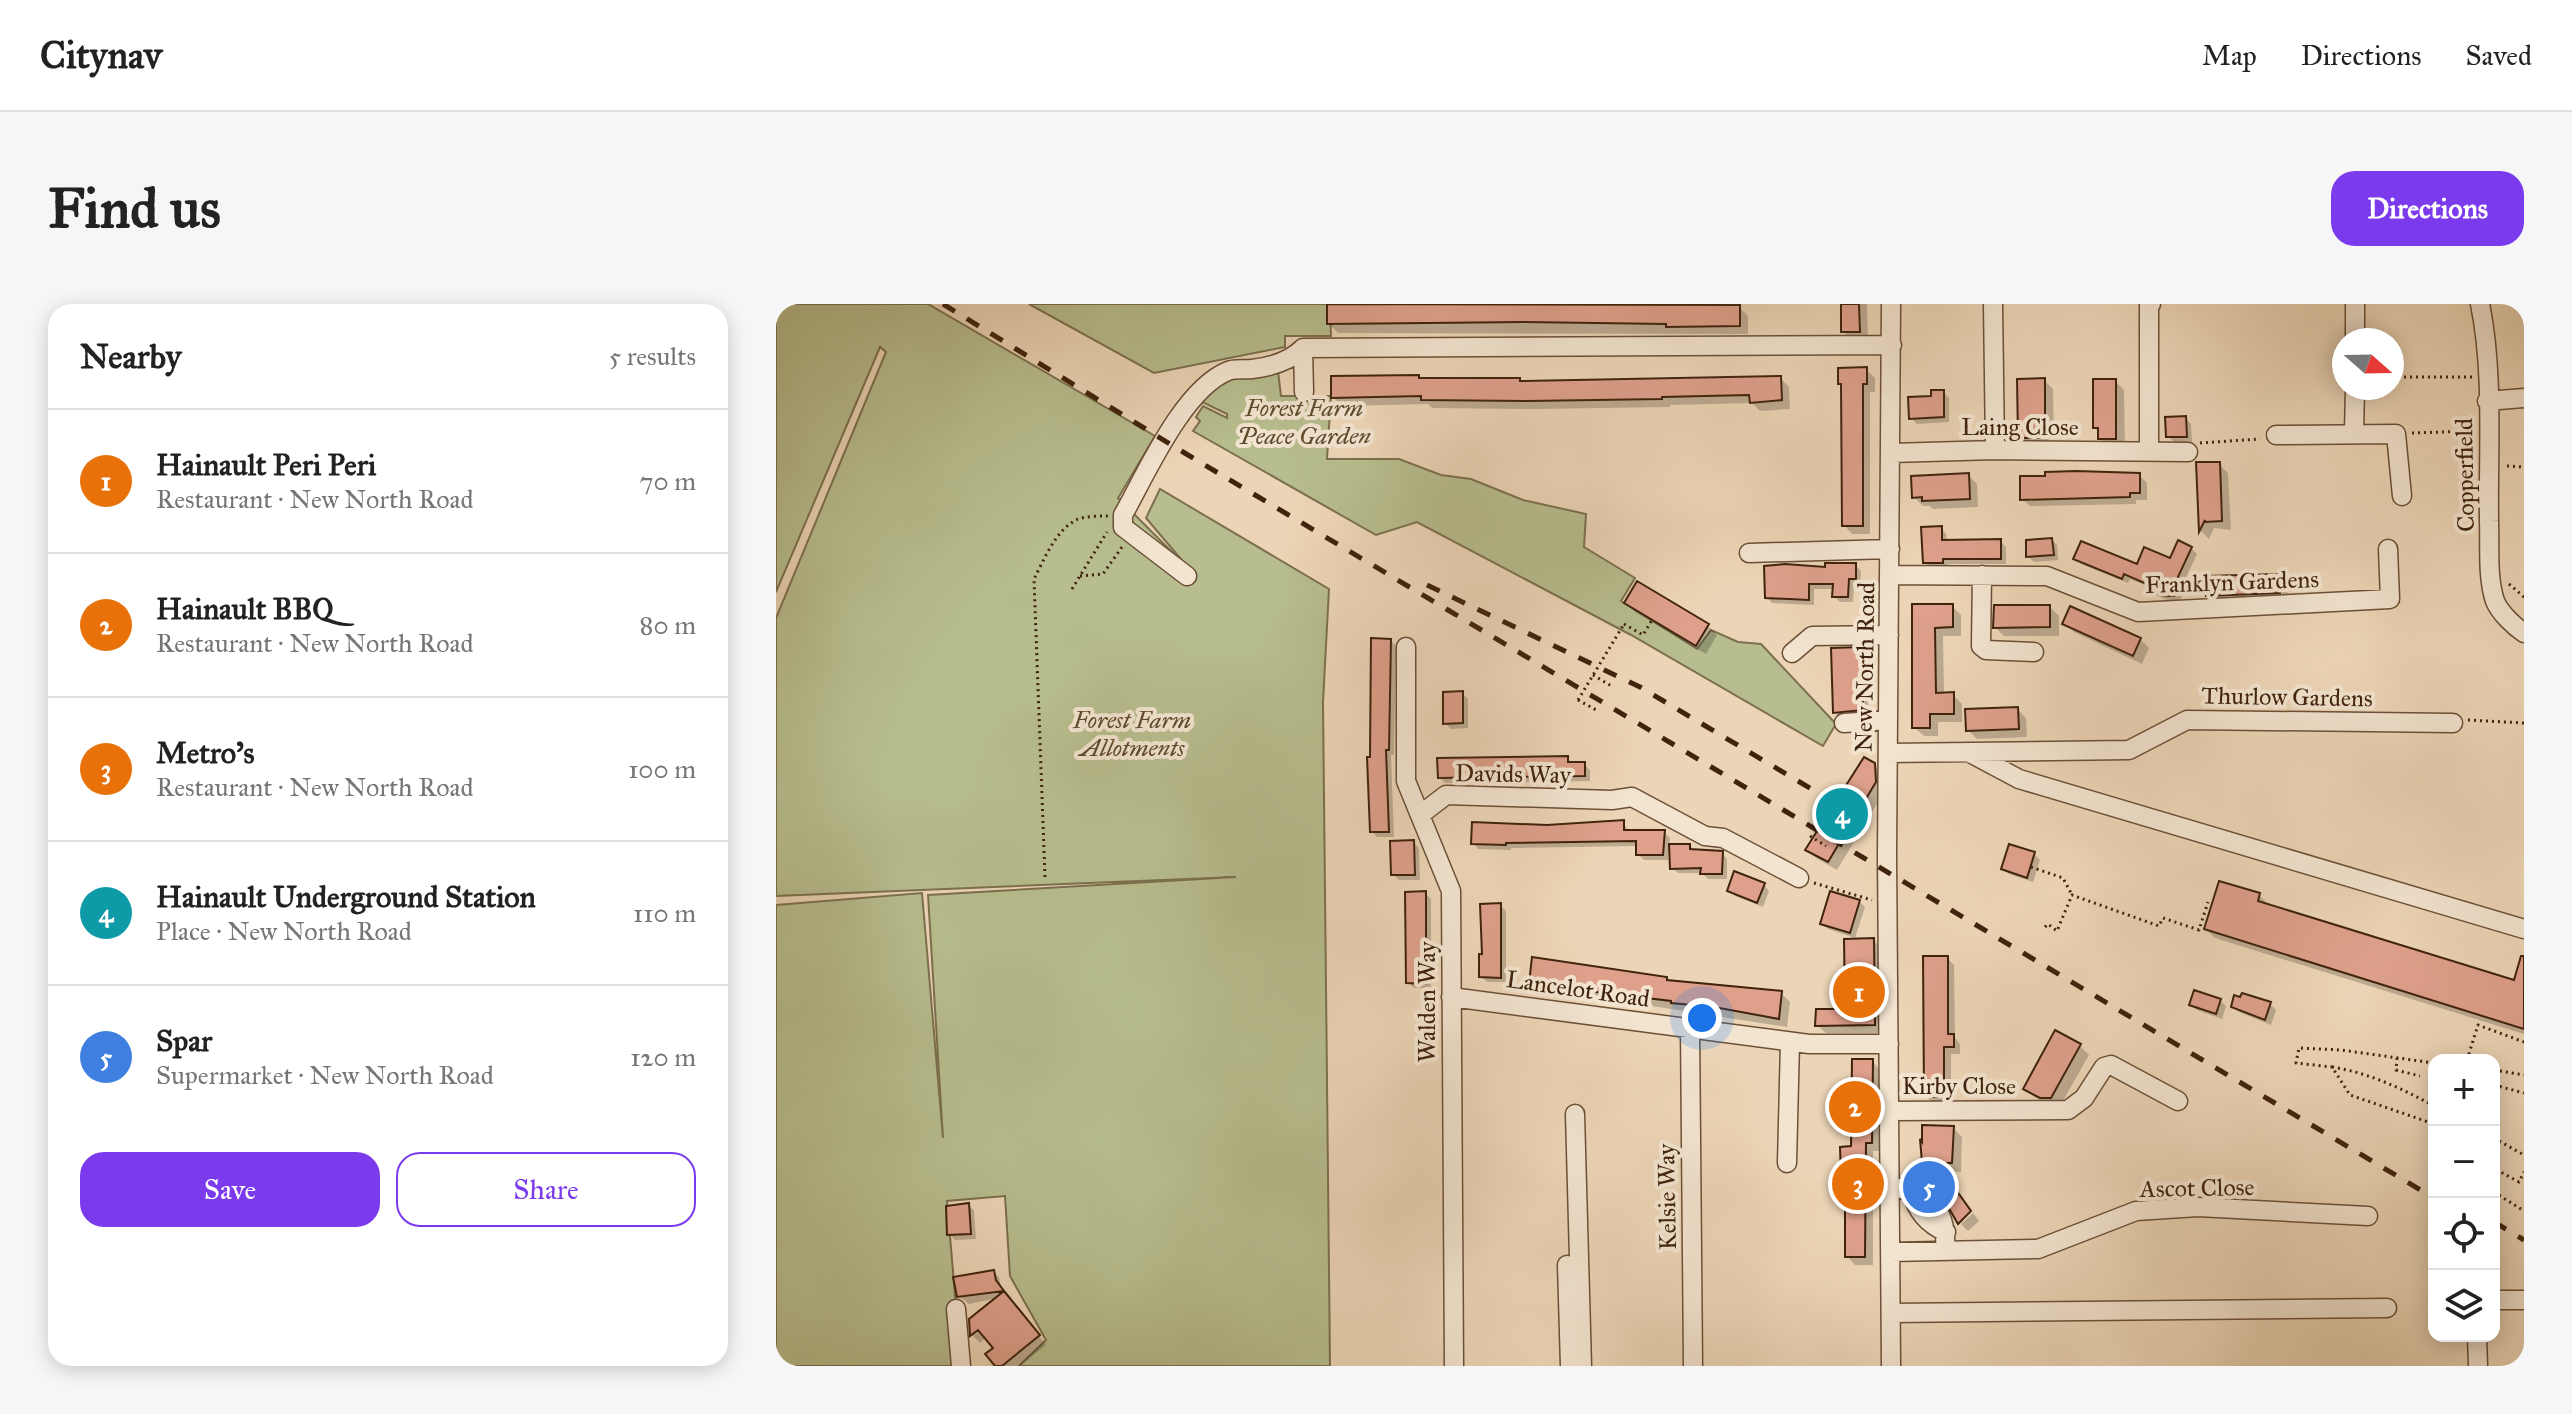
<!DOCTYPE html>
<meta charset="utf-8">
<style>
:root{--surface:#fff;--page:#f6f6f6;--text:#222;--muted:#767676;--line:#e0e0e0;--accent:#7c3aed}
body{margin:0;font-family:"IM FELL Great Primer",serif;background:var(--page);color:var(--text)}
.controls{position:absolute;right:24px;bottom:24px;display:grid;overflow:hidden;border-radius:16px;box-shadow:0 4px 20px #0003}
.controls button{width:72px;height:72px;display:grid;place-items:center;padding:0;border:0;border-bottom:2px solid var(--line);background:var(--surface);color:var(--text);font:40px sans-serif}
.compass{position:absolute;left:1556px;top:24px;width:72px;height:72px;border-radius:50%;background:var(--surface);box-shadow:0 4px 20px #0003;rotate:110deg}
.you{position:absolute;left:926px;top:714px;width:28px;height:28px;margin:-20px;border:6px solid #fff;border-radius:50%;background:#1a73e8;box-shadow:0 0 0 12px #1a73e833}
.badge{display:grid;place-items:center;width:52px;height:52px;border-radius:50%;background:var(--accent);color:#fff;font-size:26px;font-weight:700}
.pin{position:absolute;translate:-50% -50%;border:4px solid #fff;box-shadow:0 2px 8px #0006}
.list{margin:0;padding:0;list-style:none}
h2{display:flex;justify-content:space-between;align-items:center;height:104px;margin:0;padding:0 32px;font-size:34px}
h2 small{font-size:26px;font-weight:400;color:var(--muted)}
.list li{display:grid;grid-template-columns:52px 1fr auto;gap:24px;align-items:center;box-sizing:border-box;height:144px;padding:0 32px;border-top:2px solid var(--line)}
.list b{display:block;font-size:30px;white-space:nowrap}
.list p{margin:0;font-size:26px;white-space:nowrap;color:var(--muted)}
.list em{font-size:26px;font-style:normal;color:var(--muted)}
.actions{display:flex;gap:16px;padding:24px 32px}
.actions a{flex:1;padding:18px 0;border:2px solid var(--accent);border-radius:24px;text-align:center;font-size:28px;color:var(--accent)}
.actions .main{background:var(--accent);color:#fff}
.icon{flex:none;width:44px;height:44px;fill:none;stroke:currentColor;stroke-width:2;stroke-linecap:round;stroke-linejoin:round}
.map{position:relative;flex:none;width:1748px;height:1062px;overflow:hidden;border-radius:24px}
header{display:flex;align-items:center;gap:48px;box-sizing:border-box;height:112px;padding:0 40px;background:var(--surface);border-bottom:2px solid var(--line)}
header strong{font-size:38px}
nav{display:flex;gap:44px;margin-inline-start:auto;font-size:28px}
.intro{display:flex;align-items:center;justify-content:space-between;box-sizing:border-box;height:192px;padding:0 48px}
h1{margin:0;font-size:56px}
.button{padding:20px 36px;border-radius:24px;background:var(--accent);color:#fff;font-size:28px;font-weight:700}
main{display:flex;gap:48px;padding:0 48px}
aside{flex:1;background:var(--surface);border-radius:24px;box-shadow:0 4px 20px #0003}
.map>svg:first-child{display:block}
.green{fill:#b7bd8e;stroke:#7c704e;stroke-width:2}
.shadow{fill:#0003}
.building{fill:#dea08b;stroke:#40230d;stroke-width:2}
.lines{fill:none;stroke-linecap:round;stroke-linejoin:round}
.minor-casing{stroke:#6b5037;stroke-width:21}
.path{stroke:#40230d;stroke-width:3;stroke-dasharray:2 4;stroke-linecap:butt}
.minor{stroke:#f3e4d0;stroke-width:18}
.rail{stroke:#40230d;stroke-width:5;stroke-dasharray:14 14;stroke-linecap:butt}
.path-bridge{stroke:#40230d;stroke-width:3;stroke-dasharray:2 4;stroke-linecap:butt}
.labels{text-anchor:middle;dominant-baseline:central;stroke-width:8;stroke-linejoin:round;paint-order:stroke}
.park-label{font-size:24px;font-style:italic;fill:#5e4a2d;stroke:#f3e4d0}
.street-label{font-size:24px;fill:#40230d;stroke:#f3e4d0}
</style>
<header>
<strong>Citynav</strong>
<nav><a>Map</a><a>Directions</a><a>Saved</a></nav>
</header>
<div class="intro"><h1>Find us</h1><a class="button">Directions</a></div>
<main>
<aside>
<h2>Nearby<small>5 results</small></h2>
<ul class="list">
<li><span class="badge" style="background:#e8710a">1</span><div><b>Hainault Peri Peri</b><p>Restaurant · New North Road</p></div><em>70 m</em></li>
<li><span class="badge" style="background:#e8710a">2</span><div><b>Hainault BBQ</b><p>Restaurant · New North Road</p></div><em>80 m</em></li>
<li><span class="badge" style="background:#e8710a">3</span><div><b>Metro's</b><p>Restaurant · New North Road</p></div><em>100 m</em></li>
<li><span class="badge" style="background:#0f9aa8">4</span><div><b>Hainault Underground Station</b><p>Place · New North Road</p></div><em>110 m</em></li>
<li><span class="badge" style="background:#3f7fe0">5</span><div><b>Spar</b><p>Supermarket · New North Road</p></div><em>120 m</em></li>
</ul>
<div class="actions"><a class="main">Save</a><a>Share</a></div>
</aside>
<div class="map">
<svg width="1748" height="1062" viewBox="0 0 1748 1062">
<rect width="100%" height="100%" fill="#ecd5b6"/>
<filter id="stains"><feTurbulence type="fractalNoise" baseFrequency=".0025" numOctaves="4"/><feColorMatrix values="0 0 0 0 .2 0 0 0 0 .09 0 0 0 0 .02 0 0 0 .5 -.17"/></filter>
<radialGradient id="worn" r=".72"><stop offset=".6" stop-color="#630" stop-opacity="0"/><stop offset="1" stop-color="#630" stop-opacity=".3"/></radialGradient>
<path class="green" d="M0,0H152L379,132L342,194L415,267L370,214L384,185L553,285L547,398L554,1062H243L270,1036L234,972L229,892L171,897L185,1062H0V601L146,589L167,834L152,591L460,573L0,592V314L110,48L104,43L0,288Z
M253,0H554L555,32H509V43L378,69Z
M502,67L505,92H555L551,155H623L665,171L695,175L747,196L810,210L808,243L859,274L845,297L921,345L935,326L962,338L985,340L1060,420L1047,442L855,331L641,218L600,231L417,127L424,117L420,113L427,102L451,114V110L424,97L439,78Z"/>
<path class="shadow" d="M1067,0H1091L1092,37H1076L1067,27Z
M963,3L972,12V30L562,29L553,20Z
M1090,65L1099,74V88H1094V230H1076L1068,221L1067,83L1064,79Z
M642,73L646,76L746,79L1004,74L1013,83L1014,105L984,107L976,99L894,101V103L761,105L656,104L652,100L566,102L557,93Z
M1268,76L1277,85L1278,132H1273L1272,143H1253L1244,133Z
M1339,77L1348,86L1349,143H1333L1324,134V128L1319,124Z
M1167,88L1173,94V118L1141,120L1135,114L1157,93Z
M1409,114L1415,120L1416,138H1398L1392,132Z
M1422,160H1443L1452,169L1455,226L1438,224L1433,235L1425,227Z
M1192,171L1201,180L1202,203L1157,205L1154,202H1147L1138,193Z
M1363,171L1371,179V196H1360V200L1254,202L1246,195Z
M1165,224L1170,230L1171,238L1224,237L1230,243V260H1171L1172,264H1155L1149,258Z
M1276,236L1281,241L1282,256L1258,258L1252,252Z
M1415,244L1421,250L1406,282L1409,286L1404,297H1394L1386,294L1380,288L1381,286L1354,275L1352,279L1305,260L1300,254L1362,262L1395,256Z
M1079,261L1085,267L1084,280H1078L1077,298H1064L1058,292L1059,285H1038V301L996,299L991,293Z
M1502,272L1511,281L1512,297L1442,301L1432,292Z
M861,279L932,322L941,331L930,350L859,308L850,299Z
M1138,302H1176L1185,311V332H1167L1168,391H1177L1186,400V418H1162V432H1148L1138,423Z
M1274,303L1283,312V332H1228L1219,323Z
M1289,319L1364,335L1373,344L1366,360L1298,328Z
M615,337L620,342L618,451H615L618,533H601L596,527V455Z
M1085,345L1091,351L1092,411L1064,414L1059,408Z
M686,389L692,395V424L675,425L669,419Z
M1241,405L1250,414L1251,433L1201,435L1192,426Z
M791,454L797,460H808L814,466V477L669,479L664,474Z
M1098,461L1107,471L1108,488L1061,566L1040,554L1031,545Z
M847,518L853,528H888L894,534L893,542H914L919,547L946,549L951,555V575H932L926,569H902L896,564L895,548L893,547L892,556H868L862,550V542L735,544V546L702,545L697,539L771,523Z
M637,538L643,544L644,576H623L617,570Z
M1258,550L1264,556L1257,578L1233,570L1227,565Z
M988,581L993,587L987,603L959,592L953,586Z
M649,589L655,595V684H638L632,678Z
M1483,591L1492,600L1739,679L1748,675V730L1439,634L1430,625Z
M1083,597L1089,603L1079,634L1052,625L1046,620Z
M724,601L730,607V678H711L705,672Z
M1097,636L1106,645V729H1050L1041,721L1071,707Z
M1171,654L1178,661L1179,734L1184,740V750H1175V799H1157L1150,792Z
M890,674L894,679L1005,689L1014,698L1011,723L863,700L764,688L755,679Z
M1444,697L1450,702L1446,715L1421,706L1416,701Z
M1494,700L1500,706L1495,721L1463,708L1457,703Z
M1304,742L1313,751L1284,802H1275L1258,793L1249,784Z
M1096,757L1104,766L1103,847H1097V961H1079L1071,952V874L1067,870L1077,844Z
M1177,824L1186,833L1185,868L1167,867L1194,905L1183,916L1171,898L1151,880Z
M193,901L198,907L200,935L179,936L173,930Z
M1197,909L1203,917L1192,927L1185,920Z
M217,968L223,973L225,984L270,1041L244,1062H221L220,1044L211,1033L204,1039L196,1031L195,1016L222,994L193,1000L183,992Z"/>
<path class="building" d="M551,0L964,1V22L890,23V20L747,18L551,20Z
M1065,0H1083L1084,28H1065Z
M1091,63V80H1087V222H1066L1065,80H1062V64Z
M643,71V74H744V77L1005,72L1006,96L974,99L973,91L886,93V95L751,97L645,96V92L555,94V72Z
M1269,74V123H1264V134H1242L1241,75Z
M1317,75H1340V135H1322V124H1317Z
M1155,86H1168V113L1133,115L1132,93L1155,92Z
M1410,112L1411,133H1390L1389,113Z
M1420,158H1444L1446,217L1429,218V216L1423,228Z
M1300,167L1364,169V189H1354V193L1244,196V172H1269V168Z
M1193,169L1194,195L1146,197V193L1136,194L1135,172Z
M1166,222V236L1225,235V255H1167V259H1147L1145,223Z
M1276,234L1278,251L1250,253V236Z
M1402,236L1416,243L1400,277L1404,278L1398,292H1386L1378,289L1380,284L1348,270L1346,275L1297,255L1305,237L1361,260L1368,243L1394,254Z
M1049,259H1080V275H1073L1072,293H1056L1057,280H1033V296L989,294L988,262L1009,260L1049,263Z
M1503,270L1504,289L1430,292V272Z
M861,277L933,320L920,342L848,299Z
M1136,300H1177V323L1159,324L1160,389L1178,388V410H1154V424H1136Z
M1218,301H1274V323L1217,324Z
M1294,302L1365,334L1357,352L1286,320Z
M595,334L615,335L613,446H610L613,528H594L591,453H594Z
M1086,343L1087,406L1057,409L1055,344Z
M687,387V419L667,420V388Z
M1242,403L1243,425L1190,427L1189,405Z
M792,452V458H809V472L662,474L661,454Z
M1088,453L1099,459L1100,478L1052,558L1029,546Z
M848,516V526H889L887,551H860V537L730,539V541L695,540L696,518L771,521Z
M638,536L639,571H615L614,537Z
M893,540H914V545L947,547L946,570H924L925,564L894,565Z
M1233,540L1259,548L1251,574L1225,565Z
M958,567L989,579L981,599L951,587Z
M1443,577L1484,589L1482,597L1738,676L1745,652H1748V725L1428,625Z
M650,587V680L630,679L629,588Z
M1054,587L1084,596L1074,629L1044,620Z
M725,599V674L703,673V650H706L704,600Z
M1098,634L1099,721L1039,722L1040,705H1069L1068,635Z
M1147,652H1172V730H1178V743H1168V793H1148Z
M756,653L891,673V676L1006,687L1003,715L938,703L895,699V697L753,680Z
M1418,686L1445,695L1440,710L1413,701Z
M1466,689L1495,698L1489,716L1455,703L1458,691L1464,693Z
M1279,726L1305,740L1275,794H1264L1247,785Z
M1076,755H1097L1096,839H1090L1089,953H1069V871H1065L1064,843L1075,842Z
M1146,821L1178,822L1176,859H1161L1195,907L1182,920L1167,894L1148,881L1144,835L1146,838Z
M193,899L195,930L171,931L170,902Z
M218,966L220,976L228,987L181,993L177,973Z
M228,987L264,1031L226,1062H219L209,1050L217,1044L202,1026L194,1032L193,1015Z"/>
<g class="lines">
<defs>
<path id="minor" d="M1115,0L1111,551L1115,1062
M1217,0L1219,146
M1579,0V36
M1704,0C1718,68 1712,147 1713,217C1714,242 1711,273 1719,297C1724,309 1738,322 1748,329
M527,44L528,88
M1711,97L1748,94
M1578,128L1579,84
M1500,131L1620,130L1626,192
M1373,148V2L1375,0
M1115,149L1219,146L1412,148
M973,249L1114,245
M1113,271L1271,272L1362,308L1614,295L1612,245
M1206,271L1205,342L1210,346L1258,348
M411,272L347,223V211C370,170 407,85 452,67C459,64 468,66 476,65C494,63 514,57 527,44L1116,41
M630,343V477L675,587L678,1062
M1016,349L1036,332L1113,331
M1068,419L1112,416
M1112,449L1353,446L1411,416L1677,419
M1196,450L1243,475L1748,625
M644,511L670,491L836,496L856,493L929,532L947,534L1023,574
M675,693L1033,740H1113
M914,724L917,1062
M1114,807L1292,806L1308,794L1328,763L1335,761L1402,797
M799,810L806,1062
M1011,859L1014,738
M1114,881C1153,892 1172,902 1169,947
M1135,887C1141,907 1151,920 1170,928
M1114,948L1262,945L1360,907L1422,903L1592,912
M791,961L794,1062
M1718,996H1748
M180,1005L185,1062
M1115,1009L1611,1004
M1701,1032L1702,1062"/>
</defs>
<use href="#minor" class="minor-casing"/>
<path class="path" d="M1616,73H1696
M1636,129L1696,127
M1424,139L1484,135
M1731,162L1748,163
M304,272L327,270L346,243
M1733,280L1748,293
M296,285L331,228
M848,320L867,331L876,316
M817,371L837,383
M802,396L822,407
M1692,416L1748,419
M1050,508L1064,517
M1034,532L1050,542
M1255,563L1287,574L1296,591
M269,573L258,275C268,256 279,227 300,216C309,212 322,212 332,212
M1038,579L1096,596
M1269,623L1272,620L1281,627L1296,591L1383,622L1387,614L1423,626L1432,598
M1621,754L1620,766L1644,772
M1691,756L1702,721L1748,738
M1658,759L1565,746L1523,744L1520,759L1556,763L1574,791L1658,820
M1556,763C1593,769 1625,784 1658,802
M1718,766L1748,771
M1718,781L1748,789
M1718,834L1748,851
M1655,845L1658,847
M1718,872L1721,866L1743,878L1748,868
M1718,888L1748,907"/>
<use href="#minor" class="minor"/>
<path class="rail" d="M167,0L407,148L1658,894
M651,281L864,383L1064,502
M1718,918L1748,936"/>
<path class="path-bridge" d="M802,396L848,320"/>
</g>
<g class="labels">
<g class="park-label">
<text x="528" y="104">Forest Farm<tspan x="528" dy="28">Peace Garden</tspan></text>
<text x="356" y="416">Forest Farm<tspan x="356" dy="28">Allotments</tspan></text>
</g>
<g class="street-label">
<text x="1244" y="123">Laing Close</text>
<text transform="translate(1689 171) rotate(-91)">Copperfield</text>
<text transform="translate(1456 278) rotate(-2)">Franklyn Gardens</text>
<text transform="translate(1089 363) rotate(-89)">New North Road</text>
<text transform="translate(1511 393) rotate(1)">Thurlow Gardens</text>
<text transform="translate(737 470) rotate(1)">Davids Way</text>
<text transform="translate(802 685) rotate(8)">Lancelot Road</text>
<text transform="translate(651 698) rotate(-90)">Walden Way</text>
<text x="1183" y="782">Kirby Close</text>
<text transform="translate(1421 884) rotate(-1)">Ascot Close</text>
<text transform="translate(891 893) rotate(-91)">Kelsie Way</text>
</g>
</g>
<rect width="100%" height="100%" filter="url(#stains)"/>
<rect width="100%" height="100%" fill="url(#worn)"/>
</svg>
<div class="controls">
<button>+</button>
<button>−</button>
<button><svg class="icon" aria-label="locate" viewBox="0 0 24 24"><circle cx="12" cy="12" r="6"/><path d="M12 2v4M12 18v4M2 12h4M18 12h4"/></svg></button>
<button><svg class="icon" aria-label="layers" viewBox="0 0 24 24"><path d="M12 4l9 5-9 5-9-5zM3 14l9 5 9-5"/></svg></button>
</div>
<svg class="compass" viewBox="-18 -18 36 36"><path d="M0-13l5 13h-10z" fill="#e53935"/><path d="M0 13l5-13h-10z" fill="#767676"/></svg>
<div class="you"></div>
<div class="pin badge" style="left:1083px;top:688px;background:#e8710a">1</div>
<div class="pin badge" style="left:1079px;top:803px;background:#e8710a">2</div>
<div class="pin badge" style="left:1082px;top:880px;background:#e8710a">3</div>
<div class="pin badge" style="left:1066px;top:510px;background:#0f9aa8">4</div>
<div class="pin badge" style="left:1153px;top:883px;background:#3f7fe0">5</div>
</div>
</main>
